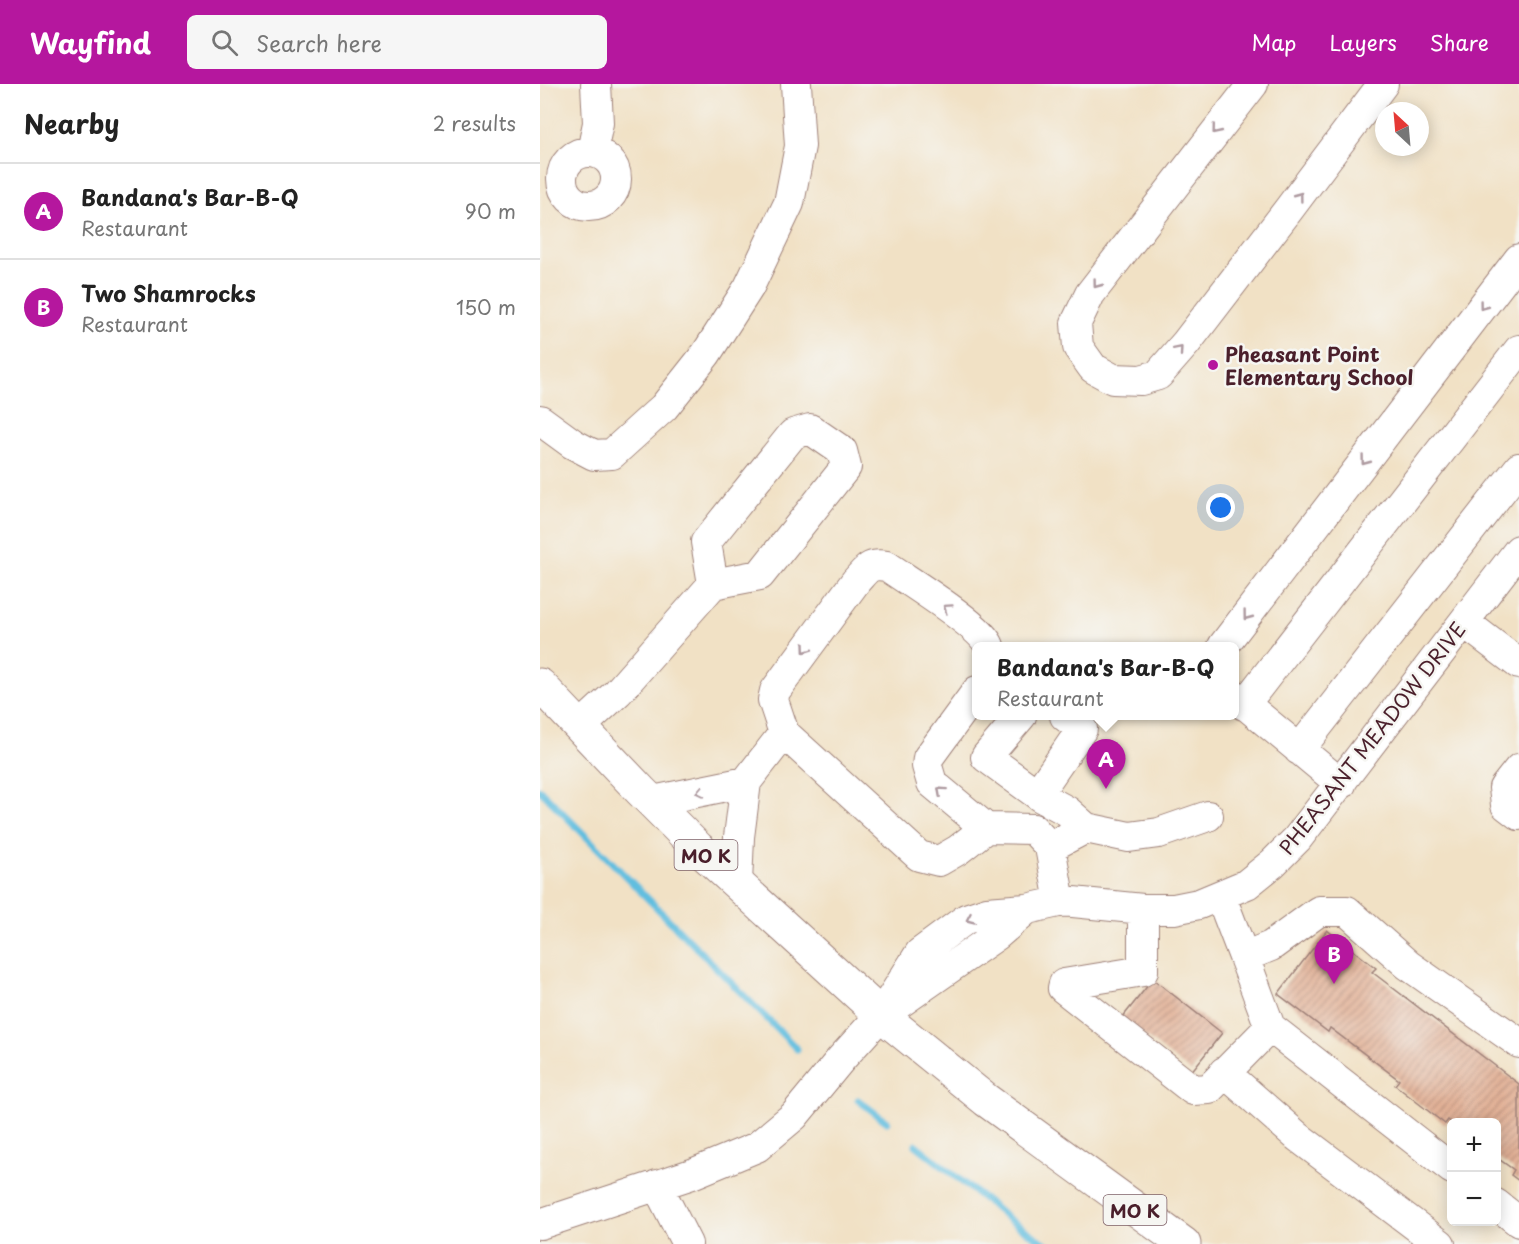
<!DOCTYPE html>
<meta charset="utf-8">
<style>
:root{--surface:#fff;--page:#f6f6f6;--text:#222;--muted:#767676;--line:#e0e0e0;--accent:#b5179e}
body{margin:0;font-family:"Playpen Sans",sans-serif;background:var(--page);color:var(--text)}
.controls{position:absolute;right:18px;bottom:18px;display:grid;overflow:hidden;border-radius:9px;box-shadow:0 3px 15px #0003}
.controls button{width:54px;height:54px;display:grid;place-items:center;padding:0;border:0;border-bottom:2px solid var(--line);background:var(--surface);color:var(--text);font:30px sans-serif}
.compass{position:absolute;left:835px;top:18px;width:54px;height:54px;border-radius:50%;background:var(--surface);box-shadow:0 3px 15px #0003;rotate:334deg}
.you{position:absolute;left:681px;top:424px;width:21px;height:21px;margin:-15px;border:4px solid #fff;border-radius:50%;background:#1a73e8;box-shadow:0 0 0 9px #1a73e833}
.badge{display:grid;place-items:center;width:39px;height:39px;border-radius:50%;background:var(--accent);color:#fff;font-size:20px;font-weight:700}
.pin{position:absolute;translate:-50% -50px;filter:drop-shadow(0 2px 3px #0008)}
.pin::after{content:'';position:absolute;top:32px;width:21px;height:18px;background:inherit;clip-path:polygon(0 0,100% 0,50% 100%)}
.popup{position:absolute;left:432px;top:558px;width:267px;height:78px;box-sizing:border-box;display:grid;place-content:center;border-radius:9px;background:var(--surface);filter:drop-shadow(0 2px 4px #0005);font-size:20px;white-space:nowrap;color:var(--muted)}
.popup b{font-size:22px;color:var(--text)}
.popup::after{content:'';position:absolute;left:50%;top:100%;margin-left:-12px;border:12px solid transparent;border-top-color:var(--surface)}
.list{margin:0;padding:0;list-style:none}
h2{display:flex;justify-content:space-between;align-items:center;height:78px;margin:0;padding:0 24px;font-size:26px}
h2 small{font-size:20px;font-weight:400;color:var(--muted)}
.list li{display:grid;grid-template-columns:39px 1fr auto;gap:18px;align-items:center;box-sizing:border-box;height:96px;padding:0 24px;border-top:2px solid var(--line)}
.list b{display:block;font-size:22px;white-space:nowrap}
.list p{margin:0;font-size:20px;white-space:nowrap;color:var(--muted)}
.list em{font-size:20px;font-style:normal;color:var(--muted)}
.icon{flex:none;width:33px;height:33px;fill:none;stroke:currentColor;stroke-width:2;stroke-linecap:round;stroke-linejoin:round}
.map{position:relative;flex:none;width:979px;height:1160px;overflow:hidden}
header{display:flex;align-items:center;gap:36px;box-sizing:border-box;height:84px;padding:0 30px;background:var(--accent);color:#fff}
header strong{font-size:28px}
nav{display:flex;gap:33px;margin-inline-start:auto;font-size:21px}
.search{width:420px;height:54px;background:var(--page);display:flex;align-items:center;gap:15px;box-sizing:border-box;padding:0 21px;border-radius:9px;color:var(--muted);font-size:22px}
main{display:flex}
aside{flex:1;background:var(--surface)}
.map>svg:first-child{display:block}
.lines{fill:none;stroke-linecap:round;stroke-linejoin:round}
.stream{stroke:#61bedf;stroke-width:7}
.building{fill:url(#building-hatch)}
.minor-casing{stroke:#9e8078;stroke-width:32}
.major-casing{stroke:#9e8078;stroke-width:35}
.minor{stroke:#fff;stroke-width:30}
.major{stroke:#fff;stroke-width:33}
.oneway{stroke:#ae9aa0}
.poi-dot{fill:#b5179e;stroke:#f6f6f2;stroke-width:2}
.labels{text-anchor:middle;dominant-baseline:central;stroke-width:5;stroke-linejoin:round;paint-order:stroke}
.shield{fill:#f6f6f2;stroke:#7e6067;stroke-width:1.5}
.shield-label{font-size:18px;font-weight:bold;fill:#4a1f2b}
.poi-label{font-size:20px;font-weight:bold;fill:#4a1f2b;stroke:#f6f6f2;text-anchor:start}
.street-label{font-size:20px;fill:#4a1f2b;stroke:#f6f6f2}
</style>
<header>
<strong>Wayfind</strong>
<div class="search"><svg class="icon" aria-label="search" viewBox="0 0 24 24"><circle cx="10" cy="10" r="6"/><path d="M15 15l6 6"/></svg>Search here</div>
<nav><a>Map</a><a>Layers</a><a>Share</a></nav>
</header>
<main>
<aside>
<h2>Nearby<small>2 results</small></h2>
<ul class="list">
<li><span class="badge">A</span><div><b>Bandana's Bar-B-Q</b><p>Restaurant</p></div><em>90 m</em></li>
<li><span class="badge">B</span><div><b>Two Shamrocks</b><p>Restaurant</p></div><em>150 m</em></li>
</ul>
</aside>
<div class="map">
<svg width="979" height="1160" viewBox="0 0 979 1160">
<defs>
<pattern id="building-hatch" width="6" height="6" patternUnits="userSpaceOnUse" patternTransform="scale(1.5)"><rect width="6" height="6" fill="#e2b196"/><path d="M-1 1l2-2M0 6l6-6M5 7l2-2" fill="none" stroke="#b98f7b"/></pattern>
</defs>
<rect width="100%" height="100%" fill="#f6f6f2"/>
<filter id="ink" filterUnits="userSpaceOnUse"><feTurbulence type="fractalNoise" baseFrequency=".0167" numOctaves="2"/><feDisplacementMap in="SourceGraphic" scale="12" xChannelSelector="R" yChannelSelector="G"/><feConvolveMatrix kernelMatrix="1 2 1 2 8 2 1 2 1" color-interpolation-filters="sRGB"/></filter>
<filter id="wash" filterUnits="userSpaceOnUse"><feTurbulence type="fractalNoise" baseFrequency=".008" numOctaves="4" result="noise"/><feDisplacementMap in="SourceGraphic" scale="24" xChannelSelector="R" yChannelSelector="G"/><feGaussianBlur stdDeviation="1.35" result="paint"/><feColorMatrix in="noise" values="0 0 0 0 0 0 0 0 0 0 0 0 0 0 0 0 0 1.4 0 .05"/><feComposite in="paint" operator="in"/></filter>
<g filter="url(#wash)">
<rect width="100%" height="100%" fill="#f1e1c5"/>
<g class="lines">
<path class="stream" d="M0,706L257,965
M318,1016L347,1038
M376,1061L470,1136L506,1160"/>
</g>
<g id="blocks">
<path class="building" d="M787,846L836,884L832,888L979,1000V1097L971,1091L974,1086L956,1073V1038H911L908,1036L905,1040L855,1001L859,996L790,944L788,948L738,910Z
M613,895L682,949L651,988L582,934Z"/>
</g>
</g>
<g filter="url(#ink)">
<use href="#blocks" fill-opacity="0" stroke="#9e8078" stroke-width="1.5"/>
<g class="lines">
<defs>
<path id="minor" d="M713,0L550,210L536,239L538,263L553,284L573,295L601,296L618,291L646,259L749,125L843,0
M22 95a27 27 0 1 1 54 0a27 27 0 1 1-54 0Z
M52,68L58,39L56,0
M0,336L33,360L54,371L72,370L124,323L166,270L209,203L249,119L260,62L256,0
M924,538L979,580
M683,562L979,175
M437,607L388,674L387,682L392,699L446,744L493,745L510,763L546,744L527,727L501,713L446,673L481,632
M695,612L801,700
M704,621L979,266
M40,643L78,608L173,500L166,458L253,350L270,345L302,367L306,383L220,491L173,500
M759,666L979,384
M979,685L964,704L966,721L979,731
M498,709L542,645L525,632
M113,717L206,698
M446,744L418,766L399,777L379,772L244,649L233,616L235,607L316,497C327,485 329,479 347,482C368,497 441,541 449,562
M546,744L589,753L619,749L668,732
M510,763L520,818
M197,799L199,753L206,698L244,649
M681,813L704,873L731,862L779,827H807L868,881L979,959
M603,825V887L524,900L523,904L653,1006L669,1005L730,943L704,873
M351,925L457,851L487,825
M730,943L912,1085
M684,988L758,1053L900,1160
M117,1101L147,1160
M956,1120L979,1138
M0,1140L152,1090L217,1063L254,1032L301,975L341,931L380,869L426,835L447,828L487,825L523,817L603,825H634L659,820L707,800L733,779L757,755L979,466"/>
<path id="major" d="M0,601L101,707L158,764L341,931L446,1016L644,1160"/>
</defs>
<use href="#minor" class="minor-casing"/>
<use href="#major" class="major-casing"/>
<use href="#minor" class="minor"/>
<use href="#major" class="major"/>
</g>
<defs><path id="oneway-chevron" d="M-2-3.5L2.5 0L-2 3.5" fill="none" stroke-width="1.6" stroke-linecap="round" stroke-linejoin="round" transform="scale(1.5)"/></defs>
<g class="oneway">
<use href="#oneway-chevron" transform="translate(676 46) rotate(129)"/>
<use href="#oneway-chevron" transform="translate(759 112) rotate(-53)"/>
<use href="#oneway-chevron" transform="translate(557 200) rotate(127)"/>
<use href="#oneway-chevron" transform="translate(943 222) rotate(127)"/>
<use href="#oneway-chevron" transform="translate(639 266) rotate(-49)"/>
<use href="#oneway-chevron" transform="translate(825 377) rotate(127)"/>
<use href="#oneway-chevron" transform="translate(407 524) rotate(-145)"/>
<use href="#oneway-chevron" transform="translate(707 532) rotate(127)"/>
<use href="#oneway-chevron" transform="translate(266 565) rotate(126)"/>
<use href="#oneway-chevron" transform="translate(401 707) rotate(-138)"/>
<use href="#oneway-chevron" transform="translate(160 708) rotate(168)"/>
<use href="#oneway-chevron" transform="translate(430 835) rotate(156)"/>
</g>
</g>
<circle class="poi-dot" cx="673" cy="281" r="6"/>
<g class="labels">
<g class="shield">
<rect x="134.5" y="756" width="63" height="30" rx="4.5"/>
<rect x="563.5" y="1111" width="63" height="30" rx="4.5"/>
</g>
<g class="shield-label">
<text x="166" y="771">MO K</text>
<text x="595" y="1126">MO K</text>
</g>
<g class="poi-label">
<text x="685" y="270">Pheasant Point<tspan x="685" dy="23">Elementary School</tspan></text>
</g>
<g class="street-label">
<text transform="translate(832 654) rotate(-52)">PHEASANT MEADOW DRIVE</text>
</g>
</g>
</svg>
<div class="controls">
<button>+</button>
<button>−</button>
</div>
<svg class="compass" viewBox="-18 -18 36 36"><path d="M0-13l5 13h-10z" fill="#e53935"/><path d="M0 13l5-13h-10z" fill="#767676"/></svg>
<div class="you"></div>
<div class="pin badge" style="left:566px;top:705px">A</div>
<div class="popup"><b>Bandana's Bar-B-Q</b>Restaurant</div>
<div class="pin badge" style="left:794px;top:900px">B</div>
</div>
</main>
